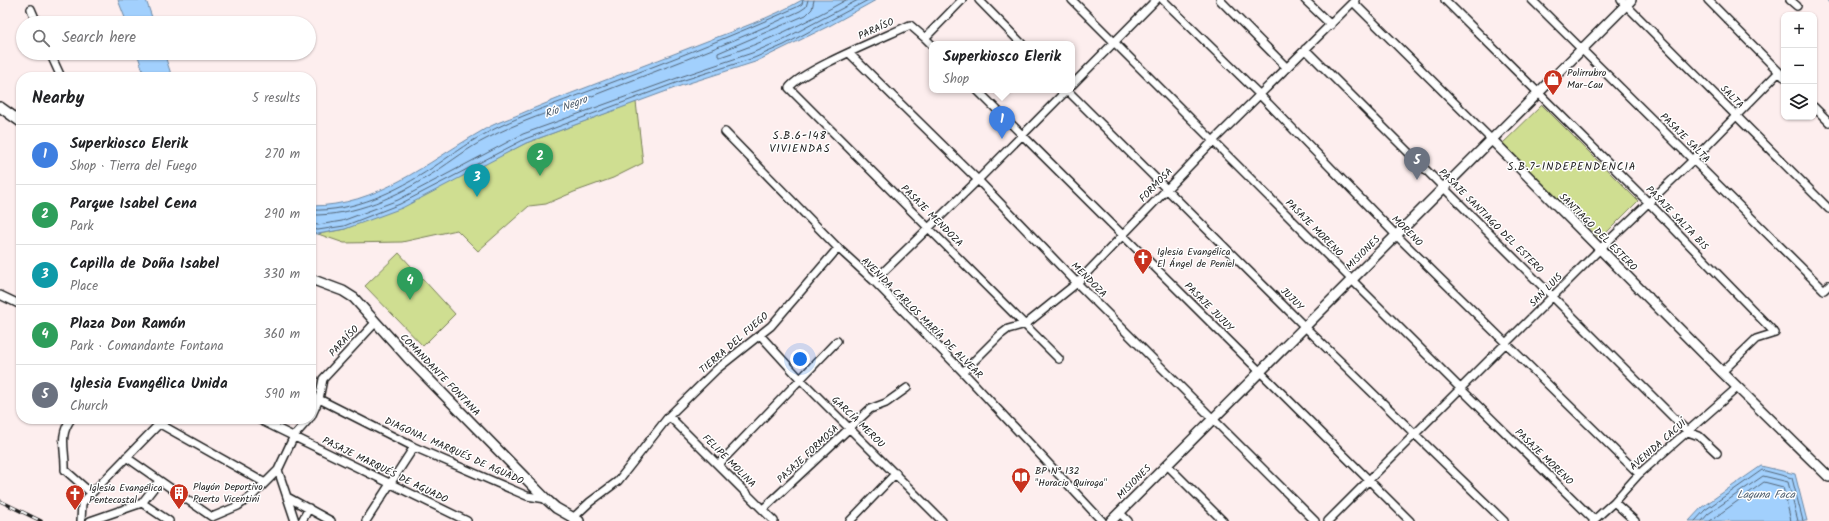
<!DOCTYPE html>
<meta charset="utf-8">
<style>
:root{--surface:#fff;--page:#f6f6f6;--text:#202124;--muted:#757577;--line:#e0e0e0;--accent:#2563eb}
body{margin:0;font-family:Kalam,sans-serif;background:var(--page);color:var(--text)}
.controls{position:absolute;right:12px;top:12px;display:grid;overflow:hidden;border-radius:8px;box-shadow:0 1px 3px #0004}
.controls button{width:36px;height:36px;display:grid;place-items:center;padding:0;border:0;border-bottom:1px solid var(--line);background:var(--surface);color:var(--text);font:20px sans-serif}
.you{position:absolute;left:800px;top:359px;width:14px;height:14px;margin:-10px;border:3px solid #fff;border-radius:50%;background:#1a73e8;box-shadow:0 0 0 6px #1a73e833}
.badge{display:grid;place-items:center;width:26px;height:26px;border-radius:50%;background:var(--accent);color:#fff;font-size:13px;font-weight:700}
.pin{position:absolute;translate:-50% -33px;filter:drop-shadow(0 1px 2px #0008)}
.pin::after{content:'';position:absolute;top:21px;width:14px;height:12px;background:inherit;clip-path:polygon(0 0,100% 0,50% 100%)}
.popup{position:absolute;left:929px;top:41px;width:146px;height:52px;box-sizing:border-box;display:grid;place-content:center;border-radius:8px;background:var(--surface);filter:drop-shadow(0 1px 3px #0005);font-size:13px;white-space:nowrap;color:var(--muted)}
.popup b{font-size:15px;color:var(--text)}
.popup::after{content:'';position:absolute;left:50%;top:100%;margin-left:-8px;border:8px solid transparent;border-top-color:var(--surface)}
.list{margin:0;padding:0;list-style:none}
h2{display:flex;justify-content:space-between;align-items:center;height:52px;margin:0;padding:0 16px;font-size:17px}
h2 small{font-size:13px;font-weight:400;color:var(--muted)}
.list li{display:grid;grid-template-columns:26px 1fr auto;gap:12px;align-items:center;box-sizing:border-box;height:60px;padding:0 16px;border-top:1px solid var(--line)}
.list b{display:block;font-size:15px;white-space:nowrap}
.list p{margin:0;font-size:13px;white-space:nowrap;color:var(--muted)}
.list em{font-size:13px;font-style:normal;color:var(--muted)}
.icon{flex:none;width:22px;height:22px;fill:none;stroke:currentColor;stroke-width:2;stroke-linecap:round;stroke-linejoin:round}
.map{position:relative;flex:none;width:1829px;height:521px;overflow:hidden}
.search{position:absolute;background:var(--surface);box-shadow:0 1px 3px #0004;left:16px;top:16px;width:300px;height:44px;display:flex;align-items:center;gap:10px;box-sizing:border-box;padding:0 14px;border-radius:22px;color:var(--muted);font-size:15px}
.panel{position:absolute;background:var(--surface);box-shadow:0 1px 3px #0004;left:16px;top:72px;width:300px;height:352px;border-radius:16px}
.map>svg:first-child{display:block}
.green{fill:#cfde91;stroke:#767d56}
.water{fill:#a2d0fd;stroke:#6c88a3}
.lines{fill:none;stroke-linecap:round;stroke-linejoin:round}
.shore{stroke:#526476;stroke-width:1}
.stream{stroke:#6c88a3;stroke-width:2}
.street-casing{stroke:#1c1c1c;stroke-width:10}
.secondary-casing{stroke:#1c1c1c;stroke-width:12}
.street{stroke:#fff;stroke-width:7}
.secondary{stroke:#fff;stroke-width:9}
.rail-casing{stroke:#1c1c1c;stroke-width:3.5}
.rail{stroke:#fff;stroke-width:2;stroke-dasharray:6;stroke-linecap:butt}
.labels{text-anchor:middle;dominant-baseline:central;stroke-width:3;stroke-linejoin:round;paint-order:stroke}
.street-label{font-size:10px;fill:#1c1c1c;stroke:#fff}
.poi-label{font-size:10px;fill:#1c1c1c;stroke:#fff;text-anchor:start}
.water-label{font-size:11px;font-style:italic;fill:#4b5b6b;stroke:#fff}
.neighbourhood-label{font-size:11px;letter-spacing:1px;fill:#1c1c1c;stroke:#fff}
</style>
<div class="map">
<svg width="1829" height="521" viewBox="0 0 1829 521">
<rect width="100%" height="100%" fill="#fdeeee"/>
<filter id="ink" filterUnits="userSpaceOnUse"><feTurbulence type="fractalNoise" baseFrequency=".025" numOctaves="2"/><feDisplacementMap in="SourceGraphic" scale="8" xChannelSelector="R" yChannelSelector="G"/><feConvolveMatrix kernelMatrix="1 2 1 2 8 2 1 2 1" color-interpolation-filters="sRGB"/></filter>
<g filter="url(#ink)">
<path class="green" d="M636,102L643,163L613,178L574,192L546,204L529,206L478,251L457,230L402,242L344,243L318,234L345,229L466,173L526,143Z
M1542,105L1638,201L1600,239L1502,144Z
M399,253L455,314L423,346L365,286Z"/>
<path class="water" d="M118,0H146L154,23H127Z
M802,0H876L831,25L755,62L683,85L526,143L402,208L345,229L318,234L311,233V206C377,206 426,163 480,132C494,123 512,118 527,111C585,87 644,66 702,43C735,30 771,18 802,0Z
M137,53H164L172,77H145Z
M1761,466L1795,474L1807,521H1689L1702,507Z"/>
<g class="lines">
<path class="shore" d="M814,0L812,9L806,15L718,53V56L720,57C764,43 805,23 846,0
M311,210C354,212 397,191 432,168C449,157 465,144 483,135C517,116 556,104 592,90C661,64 730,37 797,7L802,4L803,0
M311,215C355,216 398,196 435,172C452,161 468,148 486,139C518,122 553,111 587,98C658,70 730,44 800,11L806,7L808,0
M311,224L318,225L342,221L398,200L523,134L680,77L752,53L782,40L858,0
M311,229L318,230L344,226L400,204L525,139L681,81L754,58L784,45L868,0
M1695,521L1705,510L1762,470L1792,478L1803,521
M1702,521L1708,514L1763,476L1788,482L1798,521
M1710,521L1764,482L1783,487L1791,521"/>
<path class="stream" d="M1828,0L1829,2"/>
<defs>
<path id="street" d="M962,0L925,38L910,25C887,36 800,71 789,88L1059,359
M979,0L1022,44
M1072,0L1461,389L1594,520
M1163,0L1260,95L1396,235L1639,474
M1220,0L1287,68
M1305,0L1331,25
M1445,0L1648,202L1775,333L1756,339L1722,372
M1532,0L1824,290L1829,285
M1621,0L1829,209
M1708,0L1784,77
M1790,0L1797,6
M1353,2L1492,140
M31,9L37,23
M925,38L932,45
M1305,49L1688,432L1699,436L1717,453
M50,53L61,77
M849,53L978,180L1077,283L1315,521
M1072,85L1156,0
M977,90L1410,521
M1067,90L1305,327L1504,521
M1814,107L1829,122
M725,132L838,248L874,281L963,372L1102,521
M874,281L978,180L1067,90
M0,295L21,305
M761,336L801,380L942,521
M963,372L1000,335L1008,329L1026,324L1077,283L1213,141L1355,0
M319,399L414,447L527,496L546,499
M669,416L774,521
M311,417L319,399L323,379L375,323
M71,419C58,436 66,451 65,470L91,493
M258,419L467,521
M160,424L265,483
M126,457L212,517L238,506L253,495L278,470
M718,465L837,341
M1167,465L1223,521
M289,498L331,521
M1614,502L1635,521
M142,503L169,521
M763,509L870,409L886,403L907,388
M1120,513L1128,521
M573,518L590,502L618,481L669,416L717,369L771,326L838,248
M81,521L82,503L164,419
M90,521L142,503L159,481
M295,521L278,470L294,436L309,419
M302,521L309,508
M366,521L414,447
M850,521L896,473
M1328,521L1600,249L1693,160L1779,72
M1593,521L1614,502L1639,474L1738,387"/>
<path id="secondary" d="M0,107L21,122
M1492,140L1722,372L1829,477
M311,279L343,291L354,298L408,358L546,499L556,508L579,521
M1111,521L1631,0"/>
</defs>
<use href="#street" class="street-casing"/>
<use href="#secondary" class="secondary-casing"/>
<use href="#street" class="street"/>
<use href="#secondary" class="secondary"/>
<defs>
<path id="rail" d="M0,501L41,521"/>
</defs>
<use href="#rail" class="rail-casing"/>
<use href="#rail" class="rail"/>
</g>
</g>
<defs>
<symbol id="shop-pin" viewBox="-11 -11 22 30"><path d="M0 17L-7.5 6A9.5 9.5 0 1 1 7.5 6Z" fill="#c8321e" stroke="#fff"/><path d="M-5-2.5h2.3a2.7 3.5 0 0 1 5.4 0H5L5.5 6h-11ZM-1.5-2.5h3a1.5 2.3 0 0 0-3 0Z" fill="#fff"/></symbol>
<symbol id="church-pin" viewBox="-11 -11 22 30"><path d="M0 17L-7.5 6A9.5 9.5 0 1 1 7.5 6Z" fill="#c8321e" stroke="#fff"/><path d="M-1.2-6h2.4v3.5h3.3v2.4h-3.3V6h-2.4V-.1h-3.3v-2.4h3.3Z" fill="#fff"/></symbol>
<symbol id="library-pin" viewBox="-11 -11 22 30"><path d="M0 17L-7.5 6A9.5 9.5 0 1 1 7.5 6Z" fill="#c8321e" stroke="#fff"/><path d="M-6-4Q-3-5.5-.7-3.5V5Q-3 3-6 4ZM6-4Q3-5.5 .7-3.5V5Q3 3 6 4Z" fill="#fff"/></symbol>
<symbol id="building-pin" viewBox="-11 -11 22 30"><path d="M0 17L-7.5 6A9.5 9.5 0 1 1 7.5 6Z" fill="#c8321e" stroke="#fff"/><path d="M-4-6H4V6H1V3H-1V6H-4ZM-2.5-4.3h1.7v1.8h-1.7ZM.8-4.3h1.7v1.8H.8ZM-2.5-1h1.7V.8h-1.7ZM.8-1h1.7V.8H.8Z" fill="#fff"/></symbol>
</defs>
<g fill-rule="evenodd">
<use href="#shop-pin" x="1542" y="68" width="22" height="30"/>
<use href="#church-pin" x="1132" y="247" width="22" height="30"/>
<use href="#library-pin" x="1010" y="466" width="22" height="30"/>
<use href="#building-pin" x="168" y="482" width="22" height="30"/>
<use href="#church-pin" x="64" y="483" width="22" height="30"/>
</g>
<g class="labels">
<g class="street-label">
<text transform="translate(876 29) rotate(-24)">PARAÍSO</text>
<text transform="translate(1732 97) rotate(45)">SALTA</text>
<text transform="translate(1685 138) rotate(45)">PASAJE SALTA</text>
<text transform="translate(1156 185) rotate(-46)">FORMOSA</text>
<text transform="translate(932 216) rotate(45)">PASAJE MENDOZA</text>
<text transform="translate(1677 218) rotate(46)">PASAJE SALTA BIS</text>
<text transform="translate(1491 221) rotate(45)">PASAJE SANTIAGO DEL ESTERO</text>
<text transform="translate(1314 228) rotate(45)">PASAJE MORENO</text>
<text transform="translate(1407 231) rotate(45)">MORENO</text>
<text transform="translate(1598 232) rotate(45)">SANTIAGO DEL ESTERO</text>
<text transform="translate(1363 253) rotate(-45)">MISIONES</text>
<text transform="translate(1089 280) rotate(45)">MENDOZA</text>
<text transform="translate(1546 290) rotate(-46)">SAN LUIS</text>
<text transform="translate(1292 299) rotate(45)">JUJUY</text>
<text transform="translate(1209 307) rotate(45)">PASAJE JUJUY</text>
<text transform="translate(922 318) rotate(45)">AVENIDA CARLOS MARÍA DE ALVEAR</text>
<text transform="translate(344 341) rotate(-47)">PARAÍSO</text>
<text transform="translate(734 343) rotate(-41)">TIERRA DEL FUEGO</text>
<text transform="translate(440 375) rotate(46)">COMANDANTE FONTANA</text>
<text transform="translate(858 422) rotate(44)">GARCÍA MEROU</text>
<text transform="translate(1658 445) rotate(-41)">AVENIDA CACUÍ</text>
<text transform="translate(454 451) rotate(24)">DIAGONAL MARQUÉS DE AGUADO</text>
<text transform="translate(808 454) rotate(-43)">PASAJE FORMOSA</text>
<text transform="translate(1544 457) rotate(44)">PASAJE MORENO</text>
<text transform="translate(729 461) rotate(45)">FELIPE MOLINA</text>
<text transform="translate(385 470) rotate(26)">PASAJE MARQUÉS DE AGUADO</text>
<text transform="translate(1134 482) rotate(-45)">MISIONES</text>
</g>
<g class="poi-label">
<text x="1567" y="73">Polirrubro<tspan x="1567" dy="12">Mar-Cau</tspan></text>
<text x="1157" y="252">Iglesia Evangélica<tspan x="1157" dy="12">El Ángel de Peniel</tspan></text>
<text x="1035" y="471">BP N° 132<tspan x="1035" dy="12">"Horacio Quiroga"</tspan></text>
<text x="193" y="487">Playón Deportivo<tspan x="193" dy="12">Puerto Vicentini</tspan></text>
<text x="89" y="488">Iglesia Evangélica<tspan x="89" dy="12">Pentecostal</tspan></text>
</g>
<g class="water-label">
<text transform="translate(566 107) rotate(-21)">Río Negro</text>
<text x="1766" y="495">Laguna Faca</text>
</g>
<g class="neighbourhood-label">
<text x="800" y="136">S.B.6-148<tspan x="800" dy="13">VIVIENDAS</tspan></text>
<text x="1572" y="167">S.B.7-INDEPENDENCIA</text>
</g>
</g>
</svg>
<div class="controls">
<button>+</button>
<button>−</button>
<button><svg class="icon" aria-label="layers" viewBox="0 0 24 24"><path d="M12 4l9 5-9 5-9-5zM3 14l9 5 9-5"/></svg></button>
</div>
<div class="you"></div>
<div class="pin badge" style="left:1002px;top:139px;background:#3f7fe0">1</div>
<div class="popup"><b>Superkiosco Elerik</b>Shop</div>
<div class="pin badge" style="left:540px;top:176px;background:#2e9e5b">2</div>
<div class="pin badge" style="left:477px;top:197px;background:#0f9aa8">3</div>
<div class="pin badge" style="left:410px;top:300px;background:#2e9e5b">4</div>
<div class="pin badge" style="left:1417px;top:180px;background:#6b7280">5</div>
<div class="search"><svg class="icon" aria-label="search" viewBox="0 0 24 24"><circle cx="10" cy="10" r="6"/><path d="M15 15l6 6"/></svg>Search here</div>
<section class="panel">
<h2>Nearby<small>5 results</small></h2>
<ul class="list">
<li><span class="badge" style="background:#3f7fe0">1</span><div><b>Superkiosco Elerik</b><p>Shop · Tierra del Fuego</p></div><em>270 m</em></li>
<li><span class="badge" style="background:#2e9e5b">2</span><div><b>Parque Isabel Cena</b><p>Park</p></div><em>290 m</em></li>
<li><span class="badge" style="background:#0f9aa8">3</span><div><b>Capilla de Doña Isabel</b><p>Place</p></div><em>330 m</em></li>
<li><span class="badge" style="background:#2e9e5b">4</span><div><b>Plaza Don Ramón</b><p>Park · Comandante Fontana</p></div><em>360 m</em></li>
<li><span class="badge" style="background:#6b7280">5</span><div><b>Iglesia Evangélica Unida</b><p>Church</p></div><em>590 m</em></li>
</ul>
</section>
</div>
